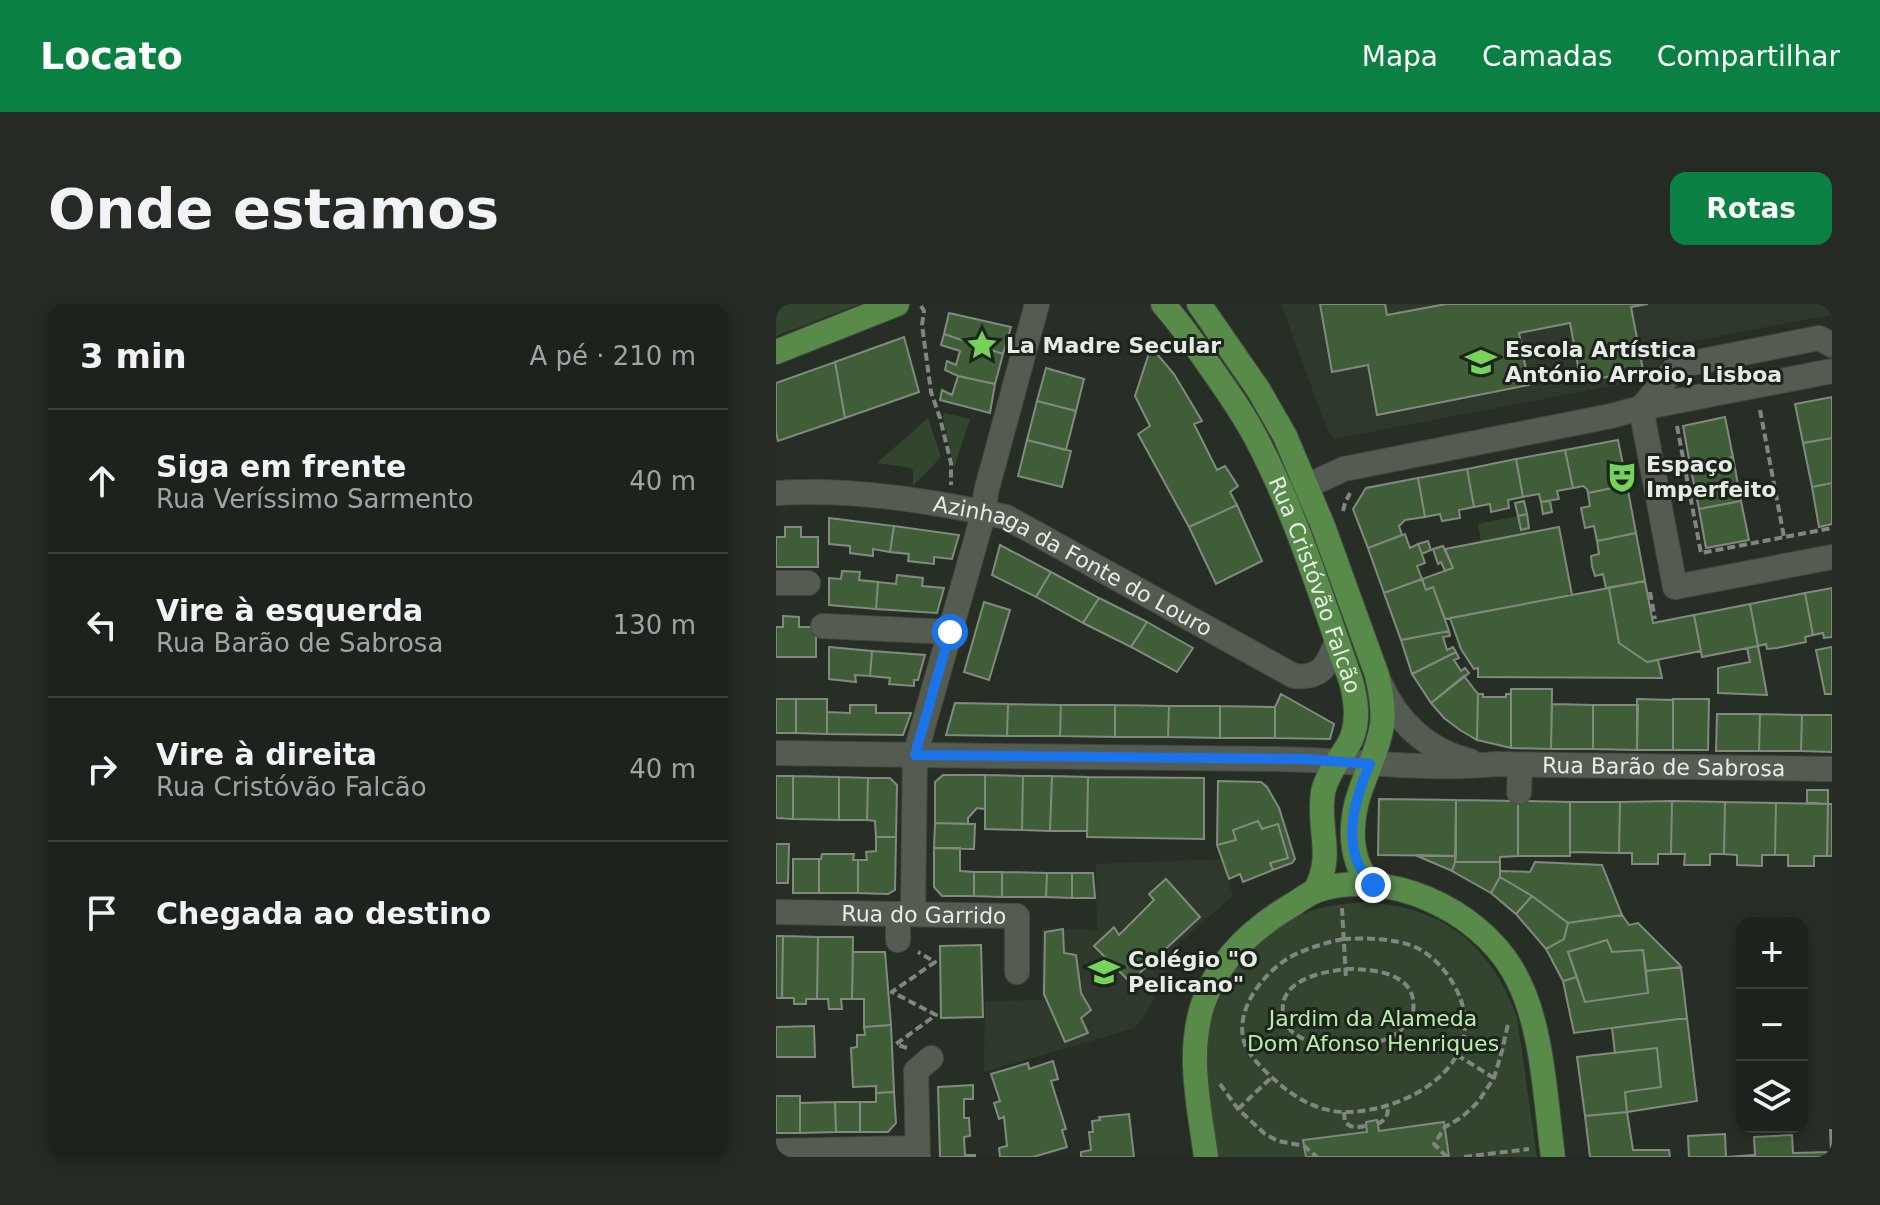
<!DOCTYPE html>
<html lang="pt">
<meta charset="utf-8">
<style>
:root{--surface:#1d221c;--page:#252a25;--text:#f1f3f6;--muted:#a0a4a3;--line:#3b3f3b;--accent:#0b8043}
body{margin:0;font-family:"DejaVu Sans",sans-serif;background:var(--page);color:var(--text)}
.controls{position:absolute;right:24px;bottom:24px;display:grid;overflow:hidden;border-radius:16px;box-shadow:0 4px 12px #0003}
.controls button{width:72px;height:72px;display:grid;place-items:center;padding:0;border:0;border-bottom:2px solid var(--line);background:var(--surface);color:var(--text);font:40px sans-serif}
.stop{position:absolute;width:24px;height:24px;margin:-18px;border:6px solid #1a73e8;border-radius:50%;background:#fff}
.stop.end{background:#1a73e8;border-color:#fff;box-shadow:0 2px 8px #0008}
.list{margin:0;padding:0;list-style:none}
h2{display:flex;justify-content:space-between;align-items:center;height:104px;margin:0;padding:0 32px;font-size:34px}
h2 small{font-size:26px;font-weight:400;color:var(--muted)}
.list li{display:grid;grid-template-columns:52px 1fr auto;gap:24px;align-items:center;box-sizing:border-box;height:144px;padding:0 32px;border-top:2px solid var(--line)}
.list b{display:block;font-size:30px;white-space:nowrap}
.list p{margin:0;font-size:26px;white-space:nowrap;color:var(--muted)}
.list em{font-size:26px;font-style:normal;color:var(--muted)}
.icon{flex:none;width:44px;height:44px;fill:none;stroke:currentColor;stroke-width:2;stroke-linecap:round;stroke-linejoin:round}
.map{position:relative;flex:none;width:1056px;height:853px;overflow:hidden;border-radius:16px}
header{display:flex;align-items:center;gap:48px;box-sizing:border-box;height:112px;padding:0 40px;background:var(--accent);color:#fff}
header strong{font-size:38px}
nav{display:flex;gap:44px;margin-inline-start:auto;font-size:28px}
.intro{display:flex;align-items:center;justify-content:space-between;box-sizing:border-box;height:192px;padding:0 48px}
h1{margin:0;font-size:56px}
.button{padding:20px 36px;border-radius:16px;background:var(--accent);color:#fff;font-size:28px;font-weight:700}
main{display:flex;gap:48px;padding:0 48px}
aside{flex:1;background:var(--surface);border-radius:16px;box-shadow:0 4px 12px #0003}
.map>svg:first-child{display:block}
.built{fill:#2e392b}
.green{fill:#33452f}
.building{fill:#3f5e37;stroke:#828a80;stroke-width:2}
.lines{fill:none;stroke-linecap:round;stroke-linejoin:round}
.minor-casing{stroke:#434942;stroke-width:26}
.major-casing{stroke:#434942;stroke-width:26}
.path{stroke:#818780;stroke-width:4;stroke-dasharray:8 4;stroke-linecap:butt}
.minor{stroke:#545c52;stroke-width:24}
.major{stroke:#588a4a;stroke-width:24}
.route{stroke:#1a73e8;stroke-width:10}
.labels{text-anchor:middle;dominant-baseline:central;stroke-width:6;stroke-linejoin:round;paint-order:stroke}
.poi-label{font-size:22px;font-weight:bold;fill:#e6ebe5;stroke:#1d241c;text-anchor:start}
.street-label{font-size:22px;fill:#e6ebe5;stroke:#1d241c}
.park-label{font-size:22px;fill:#baedac;stroke:#1d241c}
</style>
<header>
<strong>Locato</strong>
<nav><a>Mapa</a><a>Camadas</a><a>Compartilhar</a></nav>
</header>
<div class="intro"><h1>Onde estamos</h1><a class="button">Rotas</a></div>
<main>
<aside>
<h2>3 min<small>A pé · 210 m</small></h2>
<ul class="list">
<li><svg class="icon" aria-label="ahead" viewBox="0 0 24 24"><path d="M12 20V5M6 11l6-6 6 6"/></svg><div><b>Siga em frente</b><p>Rua Veríssimo Sarmento</p></div><em>40 m</em></li>
<li><svg class="icon" aria-label="left" viewBox="0 0 24 24"><path d="M17 20v-9H6M10 6l-5 5 5 5"/></svg><div><b>Vire à esquerda</b><p>Rua Barão de Sabrosa</p></div><em>130 m</em></li>
<li><svg class="icon" aria-label="right" viewBox="0 0 24 24"><path d="M7 20v-9h11M14 6l5 5-5 5"/></svg><div><b>Vire à direita</b><p>Rua Cristóvão Falcão</p></div><em>40 m</em></li>
<li><svg class="icon" aria-label="arrive" viewBox="0 0 24 24"><path d="M6 21V4h12l-3 4 3 4H6"/></svg><div><b>Chegada ao destino</b></div></li>
</ul>
</aside>
<div class="map">
<svg width="1056" height="853" viewBox="0 0 1056 853">
<rect width="100%" height="100%" fill="#272e25"/>
<path class="built" d="M505,0H1056V12L1054,11L892,42L877,74L558,135L551,125Z
M446,555L457,592L403,639L370,710L359,724L208,768L209,697L266,696V624L321,626L320,560Z"/>
<path class="green" d="M0,0H84L0,32Z
M168,109L194,115L178,164L167,114Z
M152,114L165,153L137,182V167L135,164L101,159Z
M742,212L745,225L753,224L754,228L705,238L702,220Z
M591,598C668,604 714,640 741,713L761,853H442C438,821 431,787 431,754C431,694 469,636 524,611C545,602 568,599 591,598Z"/>
<path class="building" d="M544,0H609L611,11L670,0H872L855,3L867,66L805,78L794,19L743,29L753,81L601,111L592,61L556,68Z
M173,9L235,23L227,50L168,30Z
M168,30L227,50L219,80L182,72L169,66L171,57L180,61L184,47L165,41Z
M128,33L143,88L69,114L59,58Z
M375,43L398,70L426,117L418,120L441,166L449,162L462,182L454,188L461,201L413,223L362,130L374,122L359,92Z
M59,58L69,114L2,137L0,128V79Z
M270,64L308,75L300,107L261,97Z
M182,72L219,80L214,109L164,96L166,86L176,91Z
M1056,93V134L1027,139L1019,100Z
M261,97L300,107L290,146L251,136Z
M949,113L957,153L914,161L907,122Z
M1056,134V179L1036,183L1027,139Z
M251,136L295,147L286,183L242,172Z
M842,136L851,181L812,189L811,185L807,182L797,184L789,146Z
M789,146L797,184L781,187L783,195L765,198L763,190L747,193L740,155Z
M957,153L965,197L923,205L914,161Z
M740,155L747,193L732,196L733,204L715,208L714,200L698,203L691,165Z
M691,165L698,203L683,206L684,214L666,217L664,210L649,213L642,174Z
M642,174L649,213L629,216L623,222L626,231L592,244L577,205L590,184Z
M1056,179V220L1043,223L1036,183Z
M851,181L860,229L821,237L818,222L809,224L805,204L814,202L812,189Z
M748,197L751,210L742,212L739,199Z
M774,197L776,208L767,210L765,198Z
M965,197L973,236L930,244L923,205Z
M461,201L486,257L440,280L413,223Z
M751,210L753,224L745,226L742,212Z
M53,214L118,222L114,248L97,245V252L74,249V242L53,240Z
M118,222L183,231L176,255L158,253V260L132,257L133,250L114,248Z
M9,223H25V233H42V263H0V233H9Z
M783,223L796,291L669,315L657,283L650,286L646,275L677,264L669,245Z
M860,229L869,277L830,284L827,270L819,272L816,262L815,252L823,250L821,237Z
M629,230L634,244L642,240L649,259L641,262L646,275L608,289L592,244Z
M652,237L655,246L646,250L642,240Z
M224,241L275,268L260,293L216,271Z
M667,242L677,264L669,267L665,258L662,260L657,245Z
M66,267L84,268L83,276L102,278L100,305L53,301V274L65,275Z
M275,268L323,294L307,319L260,293Z
M121,271L147,274L146,282L168,284L161,309L100,305L102,278L120,280Z
M646,275L650,286L657,283L673,327L625,336L608,289Z
M869,277L877,319L918,311L925,347L871,358L843,339L833,284Z
M833,284L843,339L871,358L882,356L886,374L702,373V364L698,365L685,345L674,314Z
M1056,284V333L1048,334L1047,329L1037,331L1029,289Z
M1029,289L1037,331L1029,333L1030,338L1001,344L991,345L990,340L982,342L974,300Z
M323,294L371,318L355,343L307,319Z
M208,298L234,306L213,376L188,368Z
M974,300L982,342L926,353L918,311Z
M7,312L23,313V323H40V353H0V323H7Z
M371,318L417,344L401,368L355,343Z
M673,327L674,332L667,333L671,346L677,343L680,348L636,370L625,336Z
M982,342L991,391L942,389V364L974,358L971,344Z
M53,343L96,347L94,372L79,371L80,378L53,375Z
M1056,343V390H1049L1040,346Z
M96,347L149,351L142,376H138V382L113,380L114,374L94,372Z
M680,348L683,354L678,356L685,367L689,364L693,369L655,399L636,370Z
M688,372L702,390L701,436L684,426L668,414L655,399Z
M735,385H776L775,445L735,444Z
M505,390L558,420L554,435L499,434V403Z
M702,390H707V393H730V390H735V444L701,436Z
M0,395H20V429H0Z
M20,395H51V430L20,429Z
M861,395L897,396V446H861Z
M897,395H933L932,446H897Z
M179,399L232,400L231,432L170,431Z
M232,400L285,401L284,432H231Z
M776,400L817,401V445H775Z
M74,401H100V409H135L127,431L51,430V408L74,409Z
M285,401H339V433L284,432Z
M339,401L393,402L392,433H339Z
M817,401H862L861,446L817,445Z
M393,402H444V434L392,433Z
M444,402L499,403V434H444Z
M941,410H984L983,447H940Z
M984,410L1026,411L1025,447H983Z
M1026,411H1056V448L1025,447Z
M167,471H209V505L201,504L192,514V520L159,519V478Z
M209,471L247,472L246,526L209,525Z
M0,472H17V515L0,514Z
M17,472L63,473V516L17,515Z
M247,472H276L274,527L246,526Z
M276,472L312,473L311,527H274Z
M63,473L92,474L91,516H63Z
M312,473L428,474V535L311,533Z
M92,474H114L121,481L120,533H100L99,517L91,516Z
M442,477L485,478L491,483L503,504L519,555L516,559L497,566L494,559L512,554L502,520L486,525L482,517L457,526L460,536L441,541Z
M1031,486H1052V500L1031,499Z
M603,495L680,496V552L602,551Z
M680,496L742,497V552L724,553V558H679Z
M742,497L794,498V552H742Z
M896,497L895,550H882V560H856V549H843L844,498Z
M896,497L949,498L948,550H934V561H908L909,550H895Z
M794,498H844L843,549L794,548Z
M949,498L1000,499L999,551H986V562L961,561V551L948,550Z
M1000,499L1052,500L1051,552H1038V562H1012V551H999Z
M1052,500H1056V552H1051Z
M482,517L486,525L502,520L512,554L494,559L497,566L467,578L464,570L453,575L441,541L460,536L457,526Z
M159,519L199,520L198,545L158,544Z
M100,533H120L119,586L112,590L82,589V556H91L90,548L100,547Z
M0,540H13L12,579H0Z
M158,544H184V567L198,568V592H166L158,583Z
M46,550H78L77,556H82V589H43V555H45Z
M639,551L680,552L679,558L676,567Z
M17,555H43V589H17Z
M679,558H724V573L715,589L676,567Z
M759,558L826,561L846,611L792,619L756,592L724,573V567L754,568Z
M198,568H226V593L198,592Z
M226,568L271,569L270,593H226Z
M271,569H296V594L270,593Z
M296,569H317L319,594H296Z
M724,573L756,592L740,610L715,589Z
M390,575L424,613L354,678L318,642L338,623L343,631L378,596L373,590Z
M756,592L792,619L788,635L770,645L740,610Z
M846,611L853,621L862,619L903,660L905,663L870,667L867,646L836,648L831,636L792,648L801,673L787,677L770,645L788,635L792,619Z
M287,625L288,649L300,651L305,689L315,706L305,714L312,729L289,738L268,690L269,628Z
M0,632H7L6,694H0Z
M7,632L42,633L41,695H30V700H18V694H6Z
M42,633H77L76,695H65L66,705H53L52,695H41Z
M831,636L836,648L867,646L872,689L809,698L792,648Z
M205,641L207,713L165,714L164,642Z
M77,648H109L115,721L88,723V695H76Z
M905,663L911,714L798,729L787,677L801,673L809,698L872,689L870,667Z
M911,714L921,797L851,808L849,788L885,783L881,744L839,749L836,724Z
M115,721L118,788L100,789V782L77,783L75,744L81,743V731H89L88,723Z
M38,722L39,753H0V723Z
M881,744L885,783L849,788L851,808L809,812L801,753Z
M277,757L282,775L275,777L290,825L286,826L291,843L257,853H224L223,844L231,842L228,813L223,815L218,799L224,797L215,770L252,759L253,765Z
M197,781V795H188V814H193L194,832L188,833L189,851H199V853H164L162,783Z
M118,788L120,819L112,828H84V798H100V789Z
M0,792H24V829H0Z
M59,798H84V828H60Z
M59,798L60,828L24,829V799Z
M851,808L857,846H893L894,853H814L809,812Z
M353,810L358,853H305V848L315,846L313,828H317L316,817L324,816L323,813Z
M601,816L603,827L668,818L673,853H530L527,836L591,828L590,818Z
M1054,826H1056V853H950L979,851L978,833L1016,831L1017,849L1055,848Z
M949,830L950,853H913L912,832Z"/>
<g class="lines">
<defs>
<g id="minor">
<path d="M1056,41L1043,34L901,62L865,104L899,283L1056,253"/>
<path id="s1" d="M0,189C76,184 155,197 230,213L518,372C546,375 551,361 561,338"/>
<path d="M513,190L568,165L835,112L865,104L1056,67"/>
<path d="M0,279H32"/>
<path d="M47,322L174,328"/>
<path d="M604,379C621,418 652,447 694,457"/>
<path id="s2" d="M0,449C167,452 335,453 502,455C575,456 647,467 720,460L1056,465"/>
<path d="M743,488L744,461"/>
<path id="s3" d="M0,608L241,612V668"/>
<path d="M122,610V636"/>
<path d="M137,610L139,451L208,208L210,188L261,0"/>
<path d="M0,847L141,844"/>
<path d="M142,853L140,767L155,754"/>
</g>
<g id="major">
<path id="s4" d="M387,0C402,17 415,35 428,54C447,81 466,107 481,136C521,212 546,296 575,377C581,399 584,423 571,443C562,457 551,471 547,488C541,525 559,550 539,587"/>
<path d="M423,0L482,85L509,132L547,222L601,371C605,388 608,405 606,421C599,465 574,488 577,537C579,555 583,568 597,581"/>
<path d="M0,48L121,0"/>
<path d="M430,853C423,802 410,747 428,697C444,654 477,624 516,601C524,596 533,589 542,586C612,564 700,605 736,665C767,716 769,794 777,853"/>
</g>
</defs>
<use href="#minor" class="minor-casing"/>
<use href="#major" class="major-casing"/>
<path class="path" d="M145,2L148,7L146,21L155,88L164,114L175,159V181
M984,106L1008,233
M901,122L925,249L1056,224
M567,207L569,199L574,189
M874,288L879,315
M566,604L570,675
M567,635C591,634 618,634 639,643C656,651 669,665 678,681C719,754 638,806 573,808C548,809 526,798 507,783C494,772 478,758 470,743C455,709 487,668 516,652C532,644 549,639 567,635Z
M570,665C592,665 632,667 637,695C638,704 638,711 632,718C613,745 564,747 535,738C521,733 508,725 507,709C503,676 545,668 570,665Z
M131,744L120,740L160,711L116,688L159,658L142,648
M681,751L718,774
M444,780L462,805L489,830L502,837L528,842L541,853
M462,805L496,773
M568,808L569,818C576,825 581,823 590,822
M601,820C610,816 612,812 612,802
M671,853L658,840L669,823L686,813L702,798L718,774L726,747L732,720
M688,853L753,845"/>
<use href="#minor" class="minor"/>
<use href="#major" class="major"/>
</g>
<g class="lines">
<path class="route" d="M174,328L139,451L529,455L594,460C577,498 563,548 597,581"/>
</g>
<defs>
<symbol id="sight-bare" viewBox="-9 -9 18 18"><path d="M0-6L1.8-2.2L6-1.7L2.9 1.2L3.7 5.4L0 3.3L-3.7 5.4L-2.9 1.2L-6-1.7L-1.8-2.2Z" fill="#75d25b" stroke="#1d241c" stroke-width="2.5" paint-order="stroke"/></symbol>
<symbol id="school-bare" viewBox="-9 -9 18 18"><path d="M0-5L7-2L0 1L-7-2ZM-4 1L0 2.5L4 1V4Q0 6-4 4Z" fill="#75d25b" stroke="#1d241c" stroke-width="2.5" paint-order="stroke"/></symbol>
<symbol id="theatre-bare" viewBox="-9 -9 18 18"><path d="M-5-5.5Q0-4 5-5.5V0Q5 5 0 6Q-5 5-5 0ZM-3.3-2.5H-1v1.5H-3.3ZM1-2.5H3.3v1.5H1ZM-2.8 1Q0 5.5 2.8 1Z" fill="#75d25b" stroke="#1d241c" stroke-width="2.5" paint-order="stroke"/></symbol>
</defs>
<g fill-rule="evenodd">
<use href="#sight-bare" x="184" y="19" width="44" height="44"/>
<use href="#school-bare" x="683" y="36" width="44" height="44"/>
<use href="#theatre-bare" x="824" y="151" width="44" height="44"/>
<use href="#school-bare" x="306" y="646" width="44" height="44"/>
</g>
<g class="labels">
<g class="poi-label">
<text x="230" y="41">La Madre Secular</text>
<text x="729" y="45">Escola Artística<tspan x="729" dy="25">António Arroio, Lisboa</tspan></text>
<text x="870" y="160">Espaço<tspan x="870" dy="25">Imperfeito</tspan></text>
<text x="352" y="655">Colégio "O<tspan x="352" dy="25">Pelicano"</tspan></text>
</g>
<g class="street-label">
<text stroke="none"><textPath href="#s1" startOffset="312">Azinhaga da Fonte do Louro</textPath></text>
<text stroke="none"><textPath href="#s4" startOffset="322">Rua Cristóvão Falcão</textPath></text>
<text stroke="none"><textPath href="#s2" startOffset="888">Rua Barão de Sabrosa</textPath></text>
<text stroke="none"><textPath href="#s3" startOffset="148">Rua do Garrido</textPath></text>
</g>
<g class="park-label">
<text x="597" y="714">Jardim da Alameda<tspan x="597" dy="25">Dom Afonso Henriques</tspan></text>
</g>
</g>
</svg>
<div class="controls">
<button>+</button>
<button>−</button>
<button><svg class="icon" aria-label="layers" viewBox="0 0 24 24"><path d="M12 4l9 5-9 5-9-5zM3 14l9 5 9-5"/></svg></button>
</div>
<div class="stop" style="left:174px;top:328px"></div>
<div class="stop end" style="left:597px;top:581px"></div>
</div>
</main>
